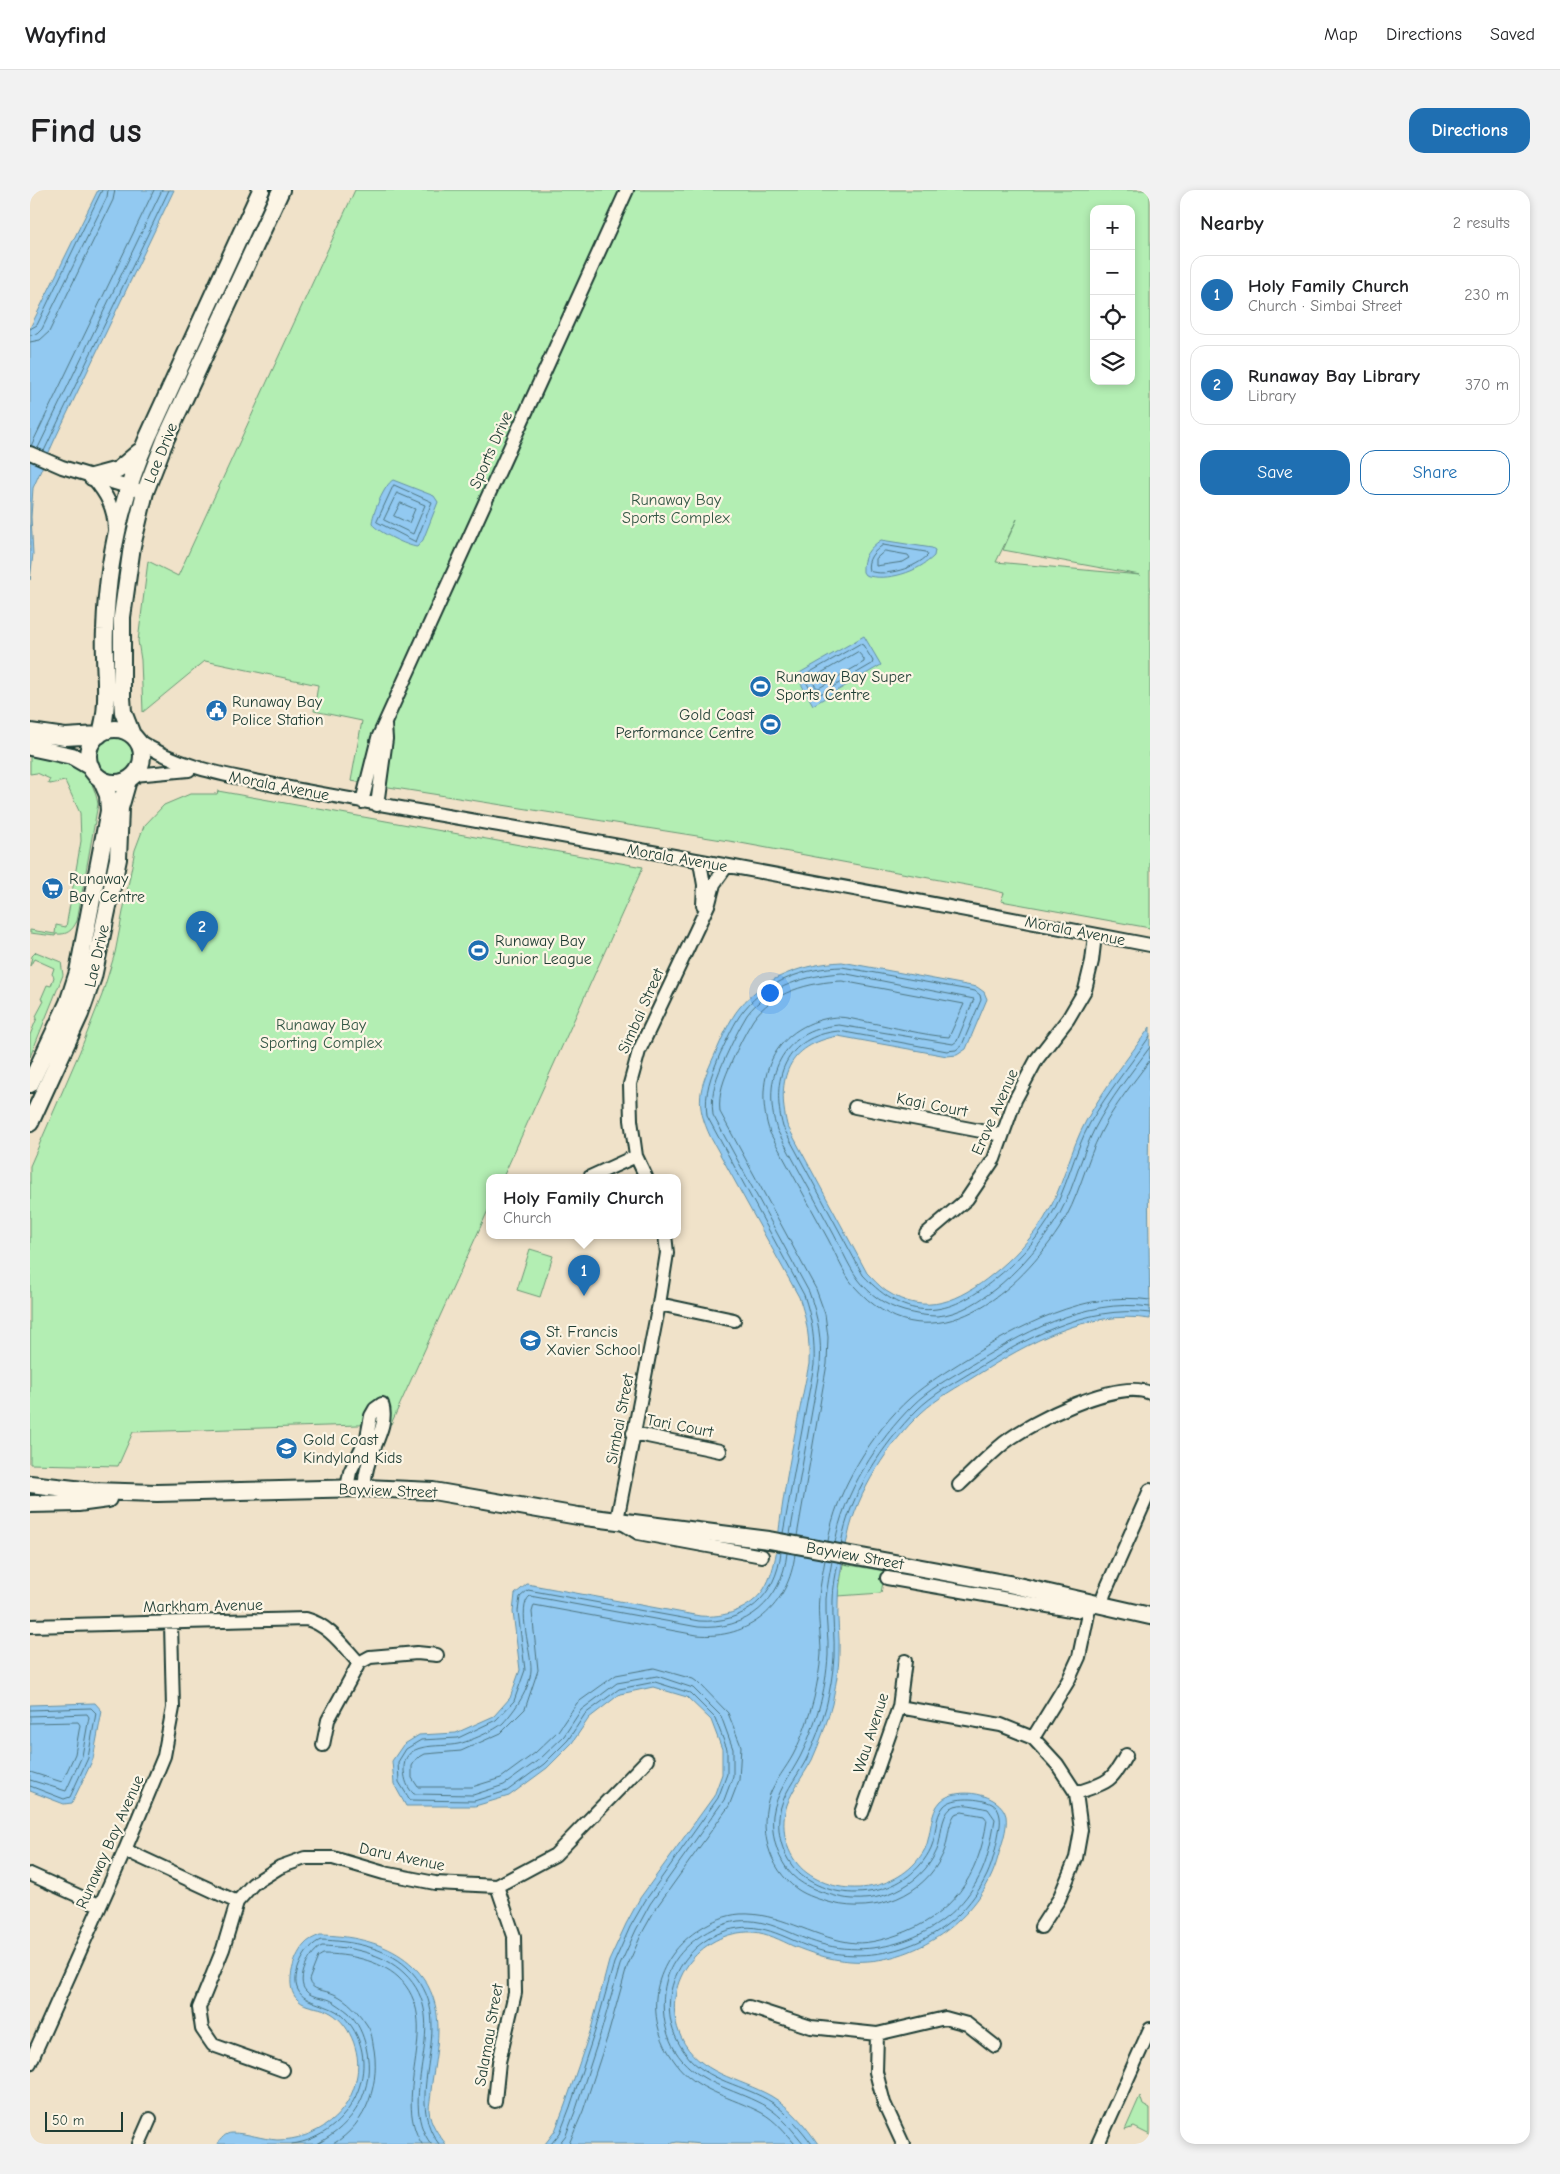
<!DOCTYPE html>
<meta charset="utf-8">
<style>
:root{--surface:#fff;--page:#f2f2f2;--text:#202124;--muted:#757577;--line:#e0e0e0;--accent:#1f6fb2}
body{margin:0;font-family:"Comic Neue",sans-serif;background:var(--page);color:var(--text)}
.controls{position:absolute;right:15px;top:15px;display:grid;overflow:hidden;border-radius:10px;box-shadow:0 2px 8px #0003}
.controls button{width:45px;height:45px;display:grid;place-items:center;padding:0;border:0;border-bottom:1px solid var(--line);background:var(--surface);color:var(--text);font:25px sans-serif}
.scale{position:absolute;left:15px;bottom:12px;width:78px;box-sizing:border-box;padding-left:5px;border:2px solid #1f3d34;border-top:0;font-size:14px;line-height:18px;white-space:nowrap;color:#1f3d34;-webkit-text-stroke:4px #fcf5e5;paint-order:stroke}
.you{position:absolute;left:739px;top:802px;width:18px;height:18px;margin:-12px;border:4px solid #fff;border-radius:50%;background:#1a73e8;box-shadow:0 0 0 8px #1a73e833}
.badge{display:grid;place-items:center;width:32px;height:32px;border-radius:50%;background:var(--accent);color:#fff;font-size:16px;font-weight:700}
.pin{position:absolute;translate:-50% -41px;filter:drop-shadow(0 1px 2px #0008)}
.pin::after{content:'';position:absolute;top:26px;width:18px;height:15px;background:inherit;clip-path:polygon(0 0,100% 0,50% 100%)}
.popup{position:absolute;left:456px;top:984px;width:195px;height:65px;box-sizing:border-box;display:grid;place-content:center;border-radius:10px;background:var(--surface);filter:drop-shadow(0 1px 4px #0005);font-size:16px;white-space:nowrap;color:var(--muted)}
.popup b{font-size:19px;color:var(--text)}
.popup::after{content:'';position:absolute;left:50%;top:100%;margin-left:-10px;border:10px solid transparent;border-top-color:var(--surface)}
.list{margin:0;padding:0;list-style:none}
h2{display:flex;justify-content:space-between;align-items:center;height:65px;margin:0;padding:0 20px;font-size:21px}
h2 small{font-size:16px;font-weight:400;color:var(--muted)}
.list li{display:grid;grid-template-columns:32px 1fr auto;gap:15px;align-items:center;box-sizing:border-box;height:80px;margin:0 10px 10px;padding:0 10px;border:1px solid var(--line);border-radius:15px}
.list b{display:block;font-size:19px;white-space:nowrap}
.list p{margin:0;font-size:16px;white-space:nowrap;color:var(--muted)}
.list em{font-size:16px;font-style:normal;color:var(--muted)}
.actions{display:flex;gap:10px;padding:15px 20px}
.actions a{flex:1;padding:11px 0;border:1px solid var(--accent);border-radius:15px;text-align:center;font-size:18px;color:var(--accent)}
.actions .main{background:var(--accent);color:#fff}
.icon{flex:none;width:28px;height:28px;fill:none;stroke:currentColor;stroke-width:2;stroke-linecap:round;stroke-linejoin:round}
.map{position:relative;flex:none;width:1120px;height:1954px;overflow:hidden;border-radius:15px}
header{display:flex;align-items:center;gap:30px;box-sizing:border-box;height:70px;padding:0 25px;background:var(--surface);border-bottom:1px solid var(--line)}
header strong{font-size:24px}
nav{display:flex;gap:28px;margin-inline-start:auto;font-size:18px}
.intro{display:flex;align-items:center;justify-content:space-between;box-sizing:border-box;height:120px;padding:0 30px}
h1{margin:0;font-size:35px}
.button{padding:12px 22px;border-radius:15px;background:var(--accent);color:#fff;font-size:18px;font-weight:700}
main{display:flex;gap:30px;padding:0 30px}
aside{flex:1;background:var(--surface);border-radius:15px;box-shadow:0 2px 8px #0003}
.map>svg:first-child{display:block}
.green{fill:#b3eeb3;stroke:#699674;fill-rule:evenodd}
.water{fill:#92c9f1;stroke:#6491a5}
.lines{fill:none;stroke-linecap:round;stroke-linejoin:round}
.shore{stroke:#4d7580;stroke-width:1}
.minor-casing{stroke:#1f3d34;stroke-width:16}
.major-casing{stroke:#1f3d34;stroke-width:20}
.minor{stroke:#fcf5e5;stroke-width:12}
.major{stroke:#fcf5e5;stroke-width:16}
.labels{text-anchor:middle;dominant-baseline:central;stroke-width:4.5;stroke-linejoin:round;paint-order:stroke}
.street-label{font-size:16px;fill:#1f3d34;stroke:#fcf5e5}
.park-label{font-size:16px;fill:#355847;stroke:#fcf5e5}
.poi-label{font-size:16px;fill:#1f3d34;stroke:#fcf5e5;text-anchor:start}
</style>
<header>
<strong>Wayfind</strong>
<nav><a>Map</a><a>Directions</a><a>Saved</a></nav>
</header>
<div class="intro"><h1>Find us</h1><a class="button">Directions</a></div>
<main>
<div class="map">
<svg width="1120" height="1954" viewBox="0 0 1120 1954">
<rect width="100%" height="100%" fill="#f0e2c9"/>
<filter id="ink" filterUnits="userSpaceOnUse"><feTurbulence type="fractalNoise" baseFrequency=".02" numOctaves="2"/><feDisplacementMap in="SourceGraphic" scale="10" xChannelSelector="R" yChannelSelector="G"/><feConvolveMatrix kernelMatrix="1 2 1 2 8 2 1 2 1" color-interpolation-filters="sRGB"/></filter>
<g filter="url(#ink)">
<path class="green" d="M325,0H1120V738L971,711L974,703L958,699L705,652L321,591L332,531L284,521L288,495L175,471L113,522L111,470L108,451L118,371L148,386ZM1064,19H1101V191H1064ZM987,329L973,360L1110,385L966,372Z
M66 566a19 19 0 1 1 38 0a19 19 0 1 1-38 0Z
M14,565C45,573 62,581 68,614L47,731C42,741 37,745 26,744L25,746L0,743V740L25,744L26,735L36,737L51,651L50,623L35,591L20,594L18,593L20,589L7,583L0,584V566Z
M188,601L613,677L473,987H460V1016L361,1234L103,1242L88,1276L0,1274V976L50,861L72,805L85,763L105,660L114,636L134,615L160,604H187Z
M6,762L31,772L33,785L0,867V845L7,828L6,826L14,811L11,809L17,795L21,796L24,787L22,784L24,778L4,769L0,776L2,766Z
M500,1059L523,1066L510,1107L487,1100Z
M813,1374L855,1381L851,1403L808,1406Z
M1110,1906L1113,1915L1120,1919V1945L1104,1937L1095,1940Z"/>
<path class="water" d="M68,0H144L24,251L3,298L1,327L3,364L0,390V138Z
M363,290L404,306L408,312L393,350L387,357C377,356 348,342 342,334C342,324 355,294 363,290Z
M851,350L902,358L905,360L904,366C888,382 857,392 835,385L833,382C832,367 839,358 851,350Z
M834,446L851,475L783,515L766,485Z
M812,772L947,797L954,802L957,809L936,859L927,865L917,866L808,846C758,855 746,888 757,935L837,1083C843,1089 849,1096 856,1101C896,1127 930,1111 963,1084C982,1069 1000,1050 1014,1029C1033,999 1039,962 1056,931C1074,898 1098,868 1120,837L1118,984L1120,1129C1058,1119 998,1153 947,1185C928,1197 907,1208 891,1223C859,1253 827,1303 818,1346C813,1367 808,1391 808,1413C807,1430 810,1447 809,1464C809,1480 805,1498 802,1514C797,1533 790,1552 782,1570C773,1587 759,1603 755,1622C751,1644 758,1669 777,1683C814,1710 873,1700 895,1659C902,1644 899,1623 911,1611C927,1596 971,1603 976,1626C978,1638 971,1656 968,1667C952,1729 883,1776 820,1771C800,1770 781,1763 763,1756C750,1750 737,1743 723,1742C668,1740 628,1797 651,1847C668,1884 709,1888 741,1906C760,1917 776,1936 788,1954H672L647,1952L639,1954H515L525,1941L535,1915L561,1839L579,1771L596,1734L610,1708L684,1606L692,1584V1559L681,1530L657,1507L623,1497L590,1504L559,1528L542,1553L517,1578L479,1606L445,1616H376L364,1594L362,1571L373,1555L389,1545L426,1543L464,1526L480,1508L490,1480L483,1422L485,1404L497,1394L670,1426C694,1428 720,1420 734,1399C748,1376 747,1350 751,1325C758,1274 769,1224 779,1174C780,1149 777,1130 769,1107L681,948C664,912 669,899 685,864C692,849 699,830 710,817C736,786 774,774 812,772Z
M65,1513L72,1521L63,1569L42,1613L34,1614L0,1601V1515Z
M290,1745C350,1746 408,1770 408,1840C408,1860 403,1881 401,1901C401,1907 399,1914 399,1920C400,1933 408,1944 416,1954H187C191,1949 195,1943 202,1943C217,1943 232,1949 247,1950C286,1950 321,1925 327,1885C331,1861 319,1831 297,1821C287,1816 276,1818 268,1810C254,1798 263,1767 274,1755C278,1750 283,1748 290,1745Z"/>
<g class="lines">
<path class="shore" d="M0,139L7,135L72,0
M0,145L7,144L12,139L77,7L78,0
M0,152L10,150L19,142L83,10L85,0
M1,256L124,0
M8,258L132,0
M14,261L139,0
M364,295L402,312L386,352L347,332Z
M367,303L395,315L383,344L354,330Z
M371,313L385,319L379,333L364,326Z
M853,355L896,362L898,365C886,378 856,387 839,381C836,370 844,361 853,355Z
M855,361L878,365L880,368L873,372L846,376V369Z
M830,454L833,455L843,471L842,474L787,506H784L774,488V486Z
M828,462L834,469V472L789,498L786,497L782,491L783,488Z
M753,1343L784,1175C785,1149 782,1129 774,1105L677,926C674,902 681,886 690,864C697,850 704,832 714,820C738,790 776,778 812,777L945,801L950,805L951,810L932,855L926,860L917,861L809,841C755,846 740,889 753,937L833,1085C877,1133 918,1128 965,1089C985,1073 1004,1053 1018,1031C1037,1000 1043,964 1060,933C1077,903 1100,875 1120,846
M760,1344L790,1176C792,1149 788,1127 779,1102L683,925C680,902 687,886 696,866C702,853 709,838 717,825C738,796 778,785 812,783L944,809L927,851L923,854L809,835C751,840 731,888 747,940C765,973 783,1006 801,1039C810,1055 817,1074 828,1089C839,1104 856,1116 874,1121C885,1124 895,1126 907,1126C951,1123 1000,1070 1023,1035C1043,1005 1049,969 1065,938C1080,909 1101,883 1120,857
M767,1346L797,1174L798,1147L795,1124L786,1099L690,922C688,903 694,889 702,871C708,857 715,843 723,830C742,802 780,792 812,791L934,814L919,847C892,845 864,837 837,832C827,830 816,827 807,827C780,829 754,844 742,869C731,892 732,919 740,943C759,978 779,1014 798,1049C806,1064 813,1083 824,1096C896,1178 983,1109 1029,1039C1049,1009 1055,973 1071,942C1084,916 1103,893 1120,870
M798,1351C805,1302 843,1241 880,1208C897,1193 917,1181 936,1169C990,1136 1054,1100 1120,1110
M805,1353C813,1303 848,1250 883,1215C898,1200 918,1189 936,1178C990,1145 1054,1107 1120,1117
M811,1354C819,1305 853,1254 887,1220C902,1205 922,1194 940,1183C993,1150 1055,1114 1120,1123
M0,1520L61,1518L66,1523L58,1568L40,1607L34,1609L0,1596
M0,1526L57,1524L59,1527L52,1566L36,1601L0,1590
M0,1533L48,1532L50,1535L45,1564L32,1592L0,1582
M262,1954C320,1947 357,1874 315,1828C301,1813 275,1815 268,1800C260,1785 276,1755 291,1750C321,1751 355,1757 377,1777C435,1832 368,1901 409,1954
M287,1954C324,1935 346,1899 336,1857C333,1844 328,1833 319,1823C314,1819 306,1813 300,1810C293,1807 282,1808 276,1801C265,1790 280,1761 292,1756C321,1757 353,1763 374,1783C426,1832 363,1905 401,1954
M303,1954C338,1934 351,1891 343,1854C342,1847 341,1841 337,1835C329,1823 318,1810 304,1804C295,1800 281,1801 279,1790L288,1767L293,1764C318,1764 349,1770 368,1787C416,1833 359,1903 392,1954
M521,1954L530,1943L540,1917L565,1841L584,1773L600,1737L615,1711L688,1608L697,1584V1559L685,1528L660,1503L625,1492L589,1499L555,1524L538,1550L514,1574L477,1601L444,1611L380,1610L369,1592L368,1572L376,1559L391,1550L428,1548L466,1530L484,1511L495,1480L488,1421L490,1407L498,1400L669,1431C715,1434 746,1407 751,1362
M529,1954L536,1945L546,1919L571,1842L590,1775L606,1740L620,1714L694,1610L703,1586V1559L691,1526L663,1498L627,1486L587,1493L551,1520L534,1546L510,1569L474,1595L443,1605L384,1604C377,1598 375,1590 374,1581C372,1550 409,1558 428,1554C438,1552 466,1540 473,1533C485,1520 500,1499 501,1480C502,1463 486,1417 500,1406L668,1437C717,1441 752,1411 757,1363
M539,1954L553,1921L578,1845L597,1777L612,1743L626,1718L699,1616L709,1590L711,1556L698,1523L670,1494L663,1489L624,1478L586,1485L547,1513L528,1541L505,1563L471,1588L442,1597H388L382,1588V1576L386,1569L395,1564L431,1561L471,1543L495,1519L508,1480L502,1422L504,1415L667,1445C719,1450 759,1416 765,1364
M765,1954C755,1943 745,1930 732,1923C702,1907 665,1901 645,1872C611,1826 623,1768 671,1738C682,1731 696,1725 710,1724C748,1722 781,1746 818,1752C834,1755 852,1750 867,1745C922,1726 949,1687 957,1630L954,1626L932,1622L925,1624C917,1635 919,1652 913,1664C894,1706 846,1724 802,1713C791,1710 777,1706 767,1699C738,1678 728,1638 740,1604C745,1591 756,1578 763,1565C772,1548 779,1527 784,1508C787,1494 790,1479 791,1464C791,1445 787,1426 789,1407C790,1395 793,1382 795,1370
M774,1954C763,1941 752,1926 737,1917C708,1900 675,1896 652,1870C632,1847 628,1808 640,1780C651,1755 681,1735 708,1731C739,1728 762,1746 791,1754C853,1771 925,1742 952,1681C959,1665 962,1646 965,1629L958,1619C947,1617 931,1611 921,1618C910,1627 912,1648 907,1660C891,1697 847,1716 809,1707C790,1702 769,1696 757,1679C746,1663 741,1644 743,1625C746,1603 760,1586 770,1567C778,1552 784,1534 789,1518C794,1501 797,1483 798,1465C799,1447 795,1427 796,1409C797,1396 800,1383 802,1371
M782,1954C771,1939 758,1924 743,1913C714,1894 677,1892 656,1864C618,1816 649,1747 708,1738C738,1733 764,1754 792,1761C858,1776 927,1747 957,1685C964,1670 967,1652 970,1636C971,1629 970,1618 962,1614C951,1608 923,1606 914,1616C904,1627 907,1645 901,1658C880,1704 816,1716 775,1688C756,1675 747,1650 749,1627C751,1605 766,1589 776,1570C784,1554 791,1535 796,1517C800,1501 803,1483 804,1467C805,1448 802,1429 803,1410C803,1397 806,1385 808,1372"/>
<defs>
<path id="minor" d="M0,263L32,277L108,300
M63,288C77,305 84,317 85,339
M107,550C153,580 202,586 255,597C328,611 402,623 475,636C690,673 905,714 1120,755
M104,585L159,580
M332,612L348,548L597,0
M347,615L356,549L355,535
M670,672L674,695L673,715
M825,917L972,945
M560,987L606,966
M616,987L606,966L601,930L600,894L609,861L679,713L684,694L696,677
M896,1044L937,1009L964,969L985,910L1007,869L1038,829L1055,800L1062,771L1065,745
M635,1045L637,1063L629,1114L587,1330L608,1343L732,1366
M629,1114L704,1130
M603,1243L690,1261
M929,1295C944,1281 958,1266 974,1253C1001,1232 1087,1188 1120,1203
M317,1298L320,1282L337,1247L341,1226L345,1219L352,1214C361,1239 332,1268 335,1298
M857,1388L1046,1421L1060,1414
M1071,1416L1074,1404L1120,1300
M0,1436L276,1429C299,1435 313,1456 329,1473
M869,1517L971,1535L1003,1548L1027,1574L1046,1603L1051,1640L1046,1668L1029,1709L1011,1737
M1003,1548L1038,1491L1049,1467L1060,1414
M293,1555L298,1530L329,1473L340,1467L387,1463L407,1465
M1046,1603C1075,1593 1081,1594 1096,1565
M832,1623L869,1517L875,1471
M95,1660L207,1712
M0,1684L69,1715
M719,1817L781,1837L847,1844L915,1828L937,1834L965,1856
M847,1844L846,1882L854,1913L873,1954
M0,1873L95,1660L134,1566L143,1518L141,1433
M253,1880L183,1855L172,1839L169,1818L193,1759L207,1712L223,1694L250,1677L275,1668H303L354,1683L405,1693L467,1696L525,1665L617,1570
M465,1911L469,1872L485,1803L484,1746L467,1696
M109,1954L120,1929
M1068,1954L1120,1839"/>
<path id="major" d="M62,287L88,280L109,262
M58 566a27 27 0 1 1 54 0a27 27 0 1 1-54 0Z
M0,542L35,547L69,545
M71,543C81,511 73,474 75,440C77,375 91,308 118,247L231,0
M102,545L93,522L92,507V427L102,356L115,302L136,248L251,0
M0,557L42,566L61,577
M0,894L38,813L48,782L79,621L78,605L71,589
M0,933L50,824L63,787L88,669L90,618L98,590
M0,1294L62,1301L127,1303L335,1298L403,1301L548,1326L739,1350L979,1394L1120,1426
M0,1314L48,1313L78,1309"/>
</defs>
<use href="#minor" class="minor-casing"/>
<use href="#major" class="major-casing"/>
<use href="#minor" class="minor"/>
<use href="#major" class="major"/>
</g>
</g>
<defs>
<symbol id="stadium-disc" viewBox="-11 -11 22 22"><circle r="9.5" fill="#1f6fb2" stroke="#fcf5e5"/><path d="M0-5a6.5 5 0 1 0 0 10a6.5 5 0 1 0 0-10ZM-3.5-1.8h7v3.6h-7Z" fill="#fff"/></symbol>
<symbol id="civic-disc" viewBox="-11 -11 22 22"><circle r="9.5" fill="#1f6fb2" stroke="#fcf5e5"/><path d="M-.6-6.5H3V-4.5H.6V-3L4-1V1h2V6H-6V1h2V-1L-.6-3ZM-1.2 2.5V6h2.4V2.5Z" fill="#fff"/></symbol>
<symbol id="supermarket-disc" viewBox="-11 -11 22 22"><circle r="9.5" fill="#1f6fb2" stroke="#fcf5e5"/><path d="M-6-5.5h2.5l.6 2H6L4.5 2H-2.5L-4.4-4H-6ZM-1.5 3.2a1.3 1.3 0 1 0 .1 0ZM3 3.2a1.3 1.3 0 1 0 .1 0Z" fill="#fff"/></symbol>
<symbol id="school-disc" viewBox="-11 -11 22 22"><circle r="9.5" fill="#1f6fb2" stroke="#fcf5e5"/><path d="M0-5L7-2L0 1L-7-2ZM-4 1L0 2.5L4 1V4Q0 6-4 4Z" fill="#fff"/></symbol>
</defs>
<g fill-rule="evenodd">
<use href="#stadium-disc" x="718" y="484" width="25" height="25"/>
<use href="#civic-disc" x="174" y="508" width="25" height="25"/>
<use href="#stadium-disc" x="728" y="522" width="25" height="25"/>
<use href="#supermarket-disc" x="10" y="686" width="25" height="25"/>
<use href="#stadium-disc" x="436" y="748" width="25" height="25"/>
<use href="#school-disc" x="488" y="1138" width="25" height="25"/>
<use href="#school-disc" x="244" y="1246" width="25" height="25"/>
</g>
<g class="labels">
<g class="street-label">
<text transform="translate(461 260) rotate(-66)">Sports Drive</text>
<text transform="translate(131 263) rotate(-68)">Lae Drive</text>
<text transform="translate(249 596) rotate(11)">Morala Avenue</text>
<text transform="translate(647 668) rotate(10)">Morala Avenue</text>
<text transform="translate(1045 741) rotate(11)">Morala Avenue</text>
<text transform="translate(67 766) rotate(-77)">Lae Drive</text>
<text transform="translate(611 821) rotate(-66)">Simbai Street</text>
<text transform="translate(902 915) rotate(11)">Kagi Court</text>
<text transform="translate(965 922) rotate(-66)">Erave Avenue</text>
<text transform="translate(590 1229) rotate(-79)">Simbai Street</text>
<text transform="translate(650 1236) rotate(11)">Tari Court</text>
<text transform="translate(358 1301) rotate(2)">Bayview Street</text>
<text transform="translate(825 1366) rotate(10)">Bayview Street</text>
<text transform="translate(173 1416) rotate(-1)">Markham Avenue</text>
<text transform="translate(841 1543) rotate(-72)">Wau Avenue</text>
<text transform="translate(80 1652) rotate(-66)">Runaway Bay Avenue</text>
<text transform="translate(372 1667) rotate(12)">Daru Avenue</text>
<text transform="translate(459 1845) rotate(-80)">Salamau Street</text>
</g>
<g class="park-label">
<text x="646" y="310">Runaway Bay<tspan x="646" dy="18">Sports Complex</tspan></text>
<text x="291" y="835">Runaway Bay<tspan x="291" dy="18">Sporting Complex</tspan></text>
</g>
<g class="poi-label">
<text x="746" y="487">Runaway Bay Super<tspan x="746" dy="18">Sports Centre</tspan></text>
<text x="202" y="512">Runaway Bay<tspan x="202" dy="18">Police Station</tspan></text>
<text x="724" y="525" text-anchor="end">Gold Coast<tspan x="724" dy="18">Performance Centre</tspan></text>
<text x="39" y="689">Runaway<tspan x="39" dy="18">Bay Centre</tspan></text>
<text x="465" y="751">Runaway Bay<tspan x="465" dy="18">Junior League</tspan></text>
<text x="516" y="1142">St. Francis<tspan x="516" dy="18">Xavier School</tspan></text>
<text x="273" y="1250">Gold Coast<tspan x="273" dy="18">Kindyland Kids</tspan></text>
</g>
</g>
</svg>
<div class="controls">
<button>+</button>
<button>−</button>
<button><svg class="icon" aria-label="locate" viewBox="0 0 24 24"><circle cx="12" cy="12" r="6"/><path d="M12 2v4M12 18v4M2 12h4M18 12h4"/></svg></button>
<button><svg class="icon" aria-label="layers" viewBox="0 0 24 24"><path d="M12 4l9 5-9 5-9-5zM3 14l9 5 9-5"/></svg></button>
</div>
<div class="scale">50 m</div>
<div class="you"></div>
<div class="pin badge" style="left:554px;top:1106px">1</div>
<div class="popup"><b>Holy Family Church</b>Church</div>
<div class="pin badge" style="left:172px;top:762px">2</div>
</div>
<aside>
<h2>Nearby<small>2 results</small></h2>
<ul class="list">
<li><span class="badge">1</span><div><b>Holy Family Church</b><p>Church · Simbai Street</p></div><em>230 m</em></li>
<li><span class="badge">2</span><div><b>Runaway Bay Library</b><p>Library</p></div><em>370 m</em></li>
</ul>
<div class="actions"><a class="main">Save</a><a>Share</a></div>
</aside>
</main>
